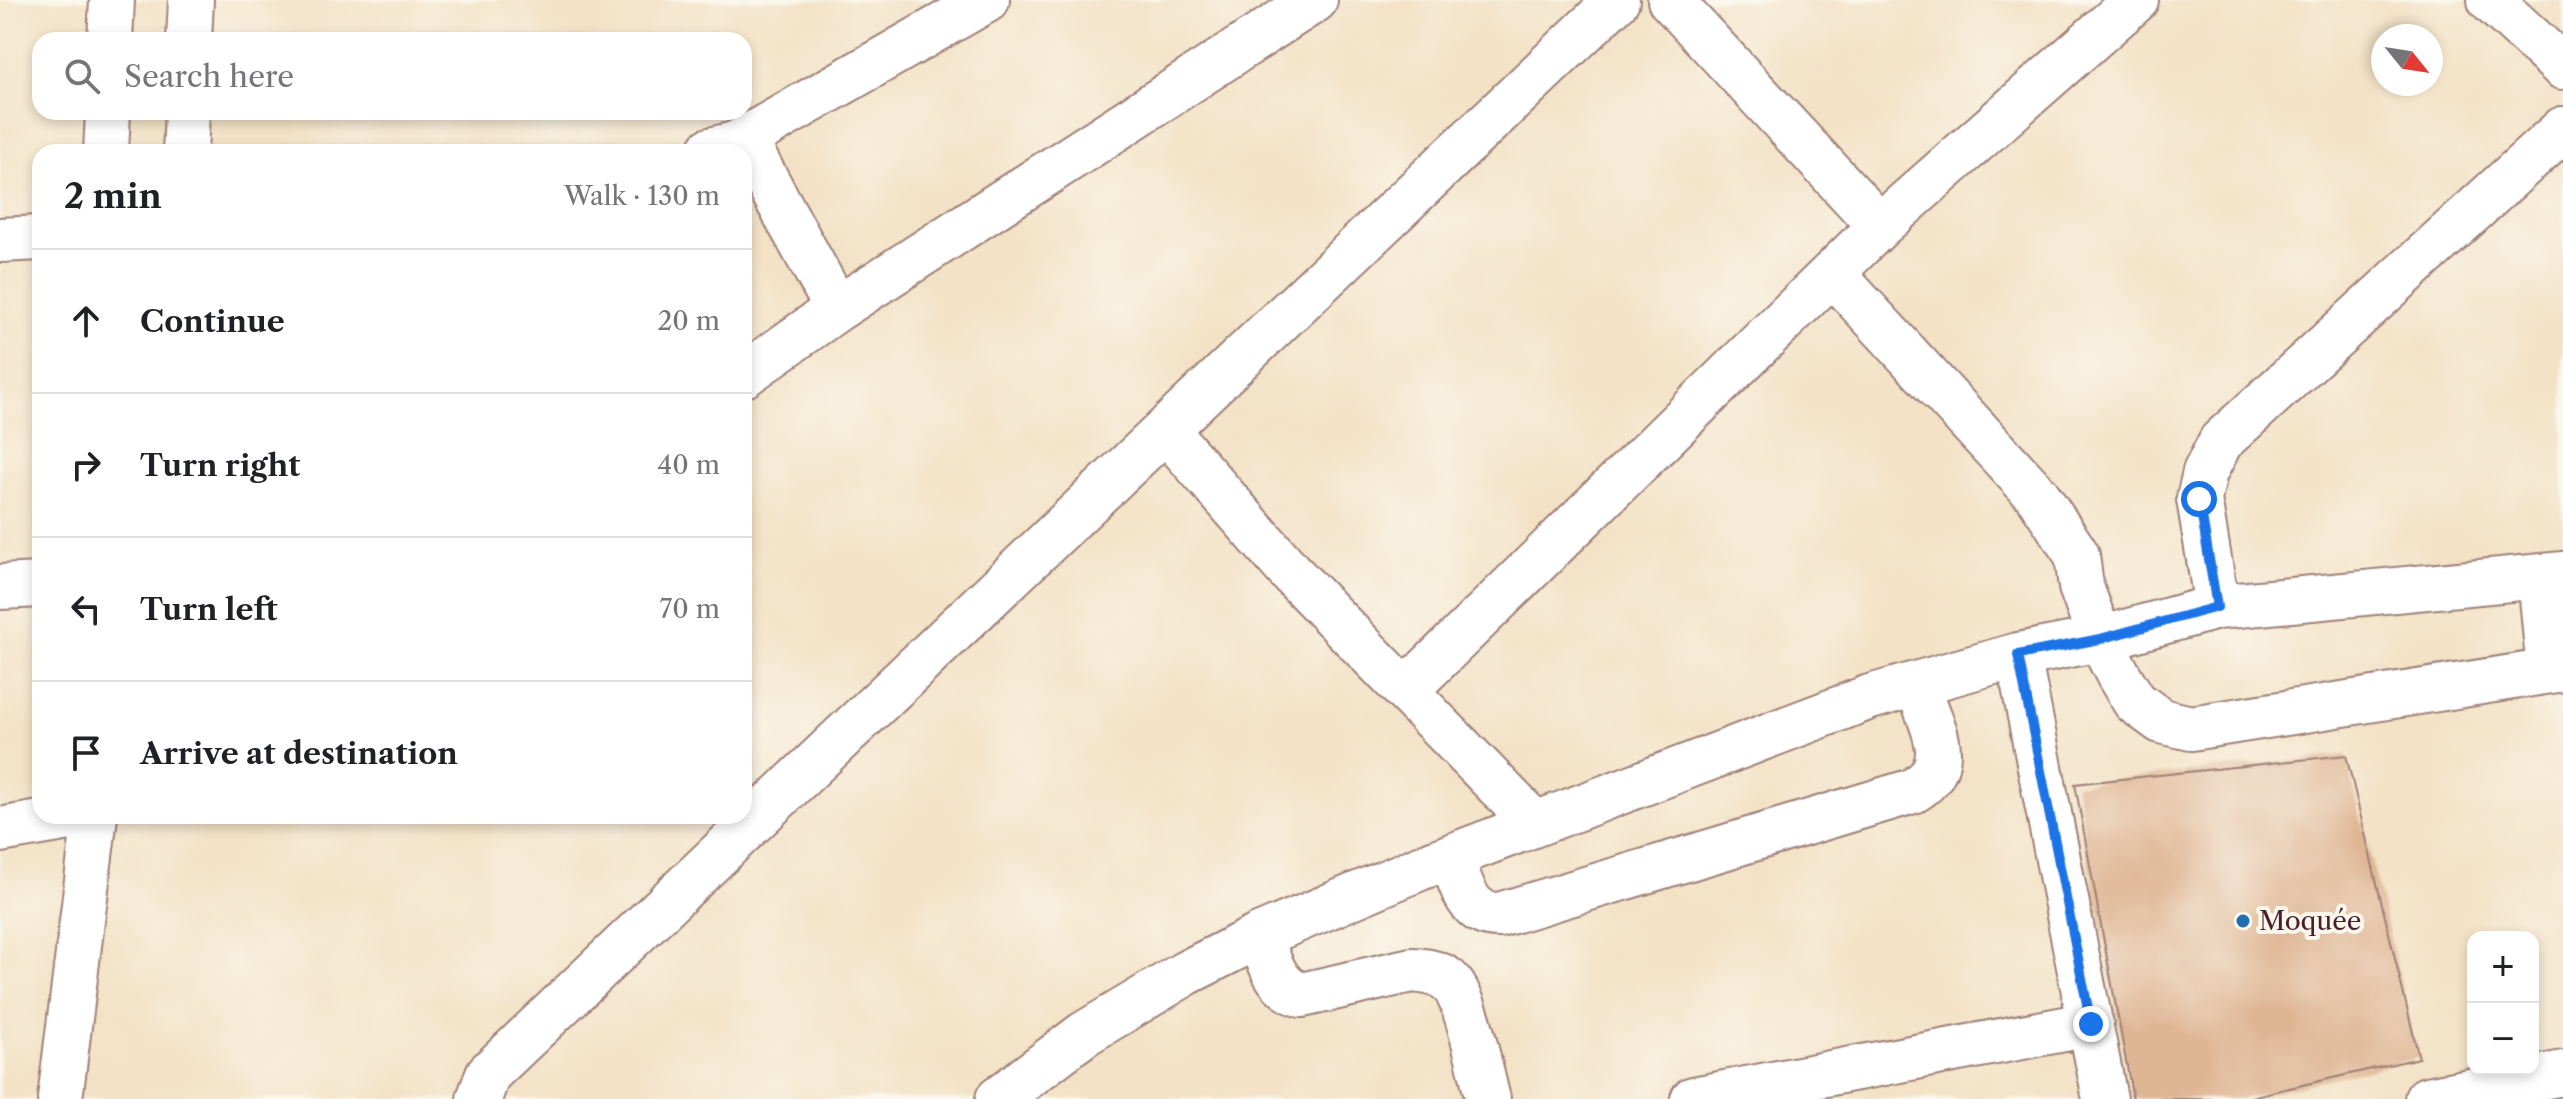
<!DOCTYPE html>
<meta charset="utf-8">
<style>
:root{--surface:#fff;--page:#f6f6f6;--text:#202124;--muted:#757577;--line:#e0e0e0}
body{margin:0;font-family:"Libre Caslon Text",serif;background:var(--page);color:var(--text)}
.controls{position:absolute;right:24px;bottom:24px;display:grid;overflow:hidden;border-radius:16px;box-shadow:0 4px 12px #0003}
.controls button{width:72px;height:72px;display:grid;place-items:center;padding:0;border:0;border-bottom:2px solid var(--line);background:var(--surface);color:var(--text);font:40px sans-serif}
.compass{position:absolute;left:2371px;top:24px;width:72px;height:72px;border-radius:50%;background:var(--surface);box-shadow:0 4px 12px #0003;rotate:120deg}
.stop{position:absolute;width:24px;height:24px;margin:-18px;border:6px solid #1a73e8;border-radius:50%;background:#fff}
.stop.end{background:#1a73e8;border-color:#fff;box-shadow:0 2px 8px #0008}
.list{margin:0;padding:0;list-style:none}
h2{display:flex;justify-content:space-between;align-items:center;height:104px;margin:0;padding:0 32px;font-size:34px}
h2 small{font-size:26px;font-weight:400;color:var(--muted)}
.list li{display:grid;grid-template-columns:52px 1fr auto;gap:24px;align-items:center;box-sizing:border-box;height:144px;padding:0 32px;border-top:2px solid var(--line)}
.list b{display:block;font-size:30px;white-space:nowrap}
.list em{font-size:26px;font-style:normal;color:var(--muted)}
.icon{flex:none;width:44px;height:44px;fill:none;stroke:currentColor;stroke-width:2;stroke-linecap:round;stroke-linejoin:round}
.map{position:relative;flex:none;width:2563px;height:1099px;overflow:hidden}
.search{position:absolute;background:var(--surface);box-shadow:0 4px 12px #0003;left:32px;top:32px;width:720px;height:88px;display:flex;align-items:center;gap:20px;box-sizing:border-box;padding:0 28px;border-radius:24px;color:var(--muted);font-size:30px}
.panel{position:absolute;background:var(--surface);box-shadow:0 4px 12px #0003;left:32px;top:144px;width:720px;height:680px;border-radius:24px}
.map>svg:first-child{display:block}
.building{fill:#dfb694}
.lines{fill:none;stroke-linecap:round;stroke-linejoin:round}
.minor-casing{stroke:#9e8078;stroke-width:48}
.minor{stroke:#fff;stroke-width:44}
.route{stroke:#1a73e8;stroke-width:10}
.poi-dot{fill:#1f6fb2;stroke:#fbf7ec;stroke-width:3}
.labels{text-anchor:middle;dominant-baseline:central;stroke-width:8;stroke-linejoin:round;paint-order:stroke}
.poi-label{font-size:26px;fill:#4a1f2b;stroke:#fbf7ec;text-anchor:start}
</style>
<div class="map">
<svg width="2563" height="1099" viewBox="0 0 2563 1099">
<rect width="100%" height="100%" fill="#fbf7ec"/>
<filter id="ink" filterUnits="userSpaceOnUse"><feTurbulence type="fractalNoise" baseFrequency=".0125" numOctaves="2"/><feDisplacementMap in="SourceGraphic" scale="16" xChannelSelector="R" yChannelSelector="G"/><feConvolveMatrix kernelMatrix="1 2 1 2 8 2 1 2 1" color-interpolation-filters="sRGB"/></filter>
<filter id="wash" filterUnits="userSpaceOnUse"><feTurbulence type="fractalNoise" baseFrequency=".006" numOctaves="4" result="noise"/><feDisplacementMap in="SourceGraphic" scale="32" xChannelSelector="R" yChannelSelector="G"/><feGaussianBlur stdDeviation="1.8" result="paint"/><feColorMatrix in="noise" values="0 0 0 0 0 0 0 0 0 0 0 0 0 0 0 0 0 1.4 0 .05"/><feComposite in="paint" operator="in"/></filter>
<g filter="url(#wash)">
<rect width="100%" height="100%" fill="#f3e2c6"/>
<g id="blocks">
<path class="building" d="M2346,755L2419,1058L2242,1099H2133L2075,784Z"/>
</g>
</g>
<g filter="url(#ink)">
<use href="#blocks" fill-opacity="0" stroke="#9e8078" stroke-width="2"/>
<g class="lines">
<defs>
<path id="minor" d="M1670,0L1880,226
M2490,0L2563,67
M110,40L112,0
M189,40L191,0
M735,144L987,0
M710,150L735,144L753,155L837,309
M106,152L108,112
M185,152L187,112
M0,240L40,238
M1832,273L2038,496L2077,555L2081,587L2100,639L2119,676L2135,702L2161,721L2191,728L2563,669
M744,375L837,309L1315,0
M1166,430L1290,572L1535,824
M2540,577L2549,671
M0,587L40,585
M2217,607L2563,574
M2018,655L2105,1099
M1406,690L1880,226L2136,0
M0,830L81,816
M1451,856C1461,882 1466,916 1499,915L1913,791C1959,764 1930,724 1917,684
M1259,936C1270,960 1274,987 1302,995L1412,970C1425,971 1438,972 1448,980C1468,997 1480,1071 1488,1099
M60,1099L95,816
M479,1099L488,1074L1617,0
M998,1099L1084,1034L1186,973L1259,936L1420,868L1870,697L2018,655L2100,639L2217,607L2199,499L2205,472L2221,441L2563,129
M1693,1099L2091,1024
M2427,1099L2563,1073"/>
</defs>
<use href="#minor" class="minor-casing"/>
<use href="#minor" class="minor"/>
</g>
</g>
<g class="lines" filter="url(#ink)">
<path class="route" d="M2091,1024L2018,655L2100,639L2217,607L2199,499"/>
</g>
<circle class="poi-dot" cx="2243" cy="921" r="8"/>
<g class="labels">
<g class="poi-label">
<text x="2259" y="921">Moquée</text>
</g>
</g>
</svg>
<div class="controls">
<button>+</button>
<button>−</button>
</div>
<svg class="compass" viewBox="-18 -18 36 36"><path d="M0-13l5 13h-10z" fill="#e53935"/><path d="M0 13l5-13h-10z" fill="#757577"/></svg>
<div class="stop" style="left:2199px;top:499px"></div>
<div class="stop end" style="left:2091px;top:1024px"></div>
<div class="search"><svg class="icon" aria-label="search" viewBox="0 0 24 24"><circle cx="10" cy="10" r="6"/><path d="M15 15l6 6"/></svg>Search here</div>
<section class="panel">
<h2>2 min<small>Walk · 130 m</small></h2>
<ul class="list">
<li><svg class="icon" aria-label="ahead" viewBox="0 0 24 24"><path d="M12 20V5M6 11l6-6 6 6"/></svg><div><b>Continue</b></div><em>20 m</em></li>
<li><svg class="icon" aria-label="right" viewBox="0 0 24 24"><path d="M7 20v-9h11M14 6l5 5-5 5"/></svg><div><b>Turn right</b></div><em>40 m</em></li>
<li><svg class="icon" aria-label="left" viewBox="0 0 24 24"><path d="M17 20v-9H6M10 6l-5 5 5 5"/></svg><div><b>Turn left</b></div><em>70 m</em></li>
<li><svg class="icon" aria-label="arrive" viewBox="0 0 24 24"><path d="M6 21V4h12l-3 4 3 4H6"/></svg><div><b>Arrive at destination</b></div></li>
</ul>
</section>
</div>
